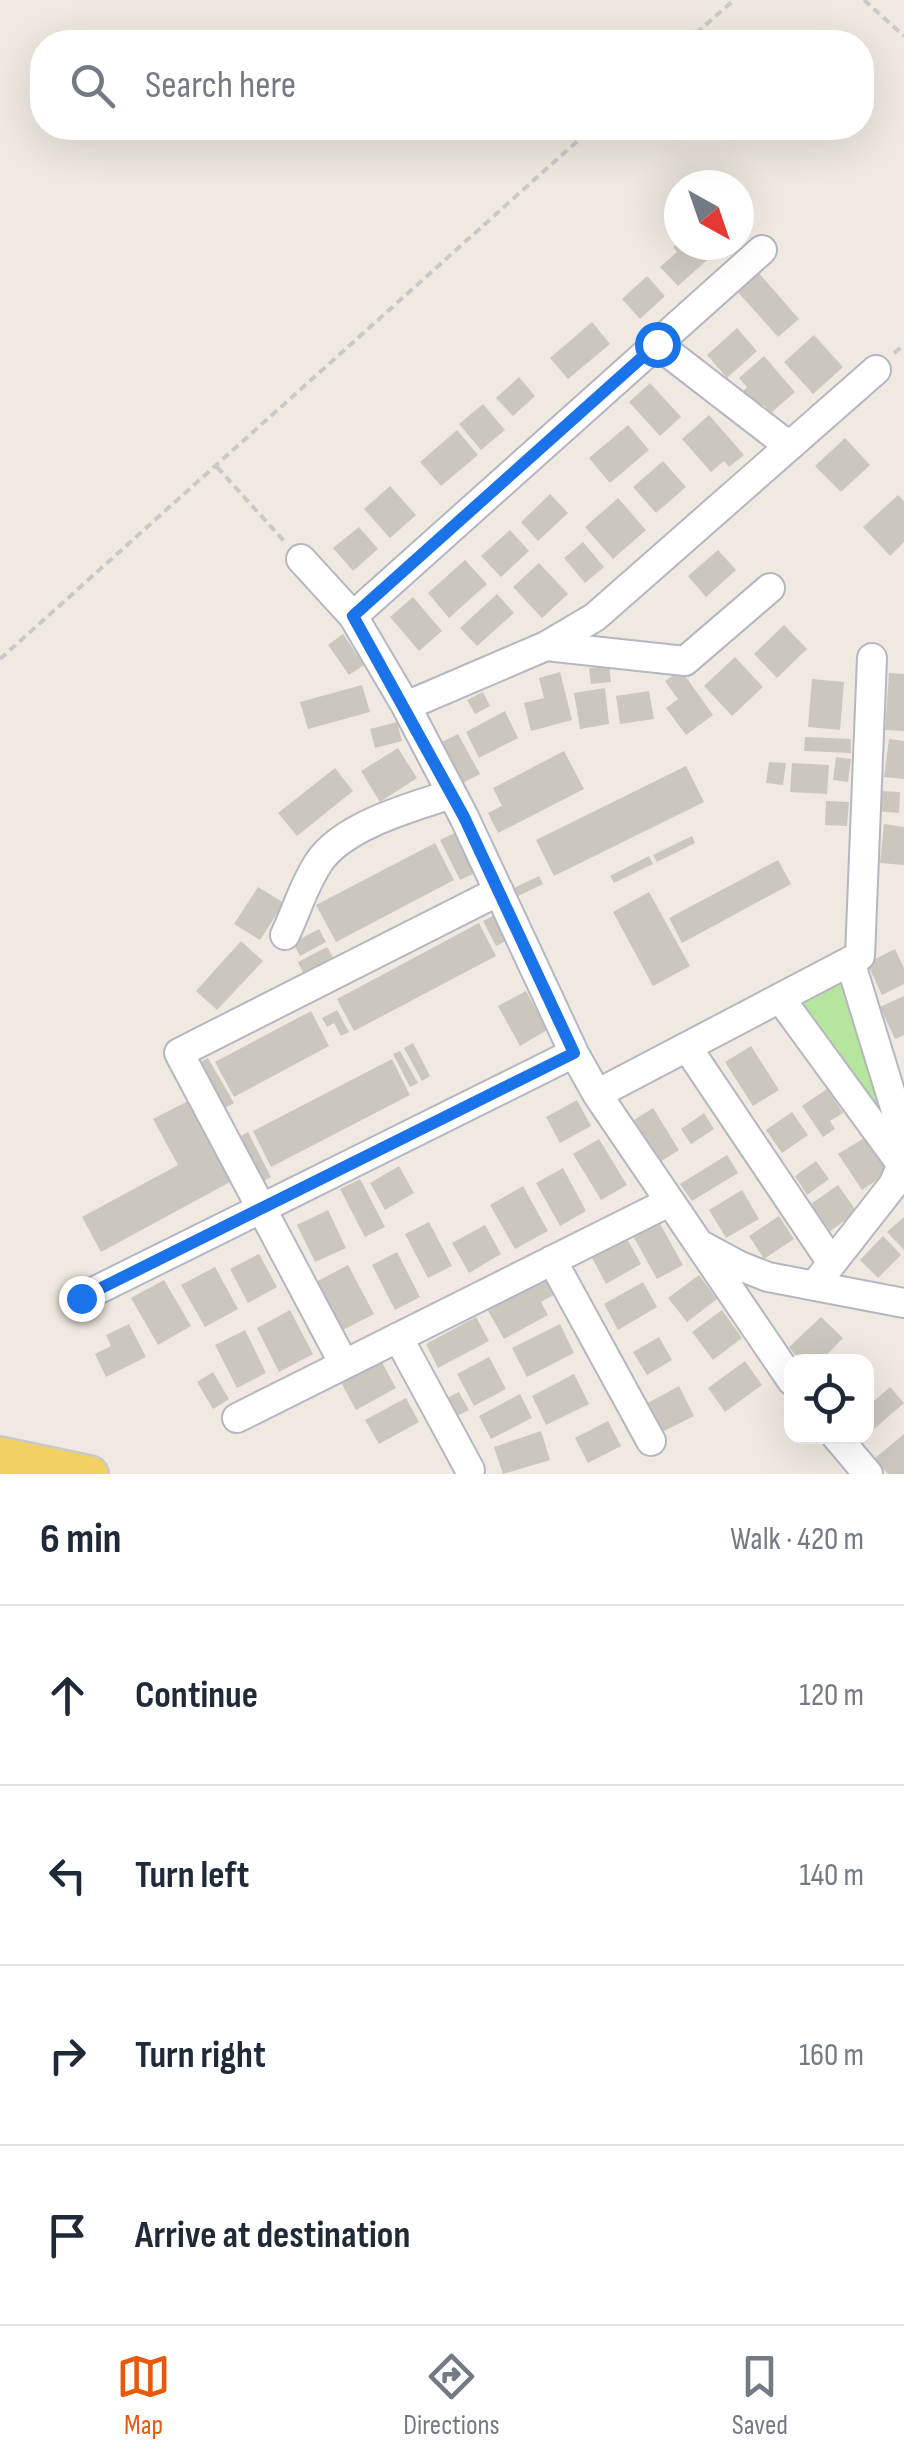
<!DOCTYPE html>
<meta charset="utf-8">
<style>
:root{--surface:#fff;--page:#f2f2f3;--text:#1f2937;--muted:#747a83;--line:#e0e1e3;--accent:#ea580c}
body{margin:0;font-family:"Sofia Sans Condensed",sans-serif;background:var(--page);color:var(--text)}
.controls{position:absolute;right:30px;bottom:30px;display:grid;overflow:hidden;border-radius:20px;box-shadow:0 10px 40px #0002}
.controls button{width:90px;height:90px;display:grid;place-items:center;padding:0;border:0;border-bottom:2px solid var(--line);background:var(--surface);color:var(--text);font:50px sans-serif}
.compass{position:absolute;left:664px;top:170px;width:90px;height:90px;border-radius:50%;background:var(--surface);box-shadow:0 10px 40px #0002;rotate:140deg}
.stop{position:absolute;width:30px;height:30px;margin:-22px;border:8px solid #1a73e8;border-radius:50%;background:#fff}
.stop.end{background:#1a73e8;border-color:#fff;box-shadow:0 2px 10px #0008}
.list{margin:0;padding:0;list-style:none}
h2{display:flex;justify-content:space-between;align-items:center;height:130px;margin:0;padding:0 40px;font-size:42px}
h2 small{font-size:32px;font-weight:400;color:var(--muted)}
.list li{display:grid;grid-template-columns:65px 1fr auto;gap:30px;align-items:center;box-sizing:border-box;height:180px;padding:0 40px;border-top:2px solid var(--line)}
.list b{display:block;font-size:38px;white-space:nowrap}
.list em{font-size:32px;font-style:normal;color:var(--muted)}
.icon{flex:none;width:55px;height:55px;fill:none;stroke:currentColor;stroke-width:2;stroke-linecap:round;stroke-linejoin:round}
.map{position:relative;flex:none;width:904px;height:1474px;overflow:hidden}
.search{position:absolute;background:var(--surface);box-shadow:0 10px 40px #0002;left:30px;right:30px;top:30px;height:110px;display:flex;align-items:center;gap:25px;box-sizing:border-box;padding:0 35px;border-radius:40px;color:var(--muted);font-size:38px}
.sheet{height:850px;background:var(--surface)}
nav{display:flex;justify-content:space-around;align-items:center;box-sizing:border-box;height:140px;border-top:2px solid var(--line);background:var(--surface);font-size:28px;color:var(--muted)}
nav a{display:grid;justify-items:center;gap:5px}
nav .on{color:var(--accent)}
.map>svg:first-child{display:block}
.green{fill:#b6e59e}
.building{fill:#cbc7bf}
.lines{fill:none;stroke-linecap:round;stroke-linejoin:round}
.minor-casing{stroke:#b4b7c1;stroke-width:32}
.major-casing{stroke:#c9c9c9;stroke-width:40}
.path{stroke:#c9c9c9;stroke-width:4;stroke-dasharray:8 5;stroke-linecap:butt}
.minor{stroke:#fff;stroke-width:28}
.major{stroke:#f2d163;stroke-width:35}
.route{stroke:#1a73e8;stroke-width:12}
</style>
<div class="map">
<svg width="904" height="1474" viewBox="0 0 904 1474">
<rect width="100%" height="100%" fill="#efe9e1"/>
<path class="green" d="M843,979L882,1104L875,1108L798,1000Z"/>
<path class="building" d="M679,242V245H724L678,286L660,267L677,252L673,247Z
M757,271L799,319L778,337L736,290Z
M647,276L665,296L640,319L622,299Z
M592,322L610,344L568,379L550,358Z
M737,328L757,351L727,378L707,355Z
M814,335L843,367L813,394L784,362Z
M764,356L795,392L771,413L764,405L759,409L743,391L747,387L739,378Z
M519,377L535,396L513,416L496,398Z
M650,383L681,417L660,436L629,402Z
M483,404L505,430L481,450L459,424Z
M709,415L744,455L729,467L724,461L711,472L682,439Z
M628,425L649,450L610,483L589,458Z
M457,430L478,455L441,486L420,462Z
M845,438L870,465L841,492L815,466Z
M663,461L686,487L656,513L633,487Z
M390,486L416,515L390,538L364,509Z
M550,494L568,513L538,541L521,522Z
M898,495L904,501V542L890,556L863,527Z
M618,498L646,530L613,559L585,527Z
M359,527L378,549L353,571L333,548Z
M510,530L529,551L501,577L481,556Z
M583,542L604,567L585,583L564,558Z
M718,550L736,570L706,597L688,576Z
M465,560L487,584L449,618L428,593Z
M539,563L568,594L542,618L513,587Z
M497,594L514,613L477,646L460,628Z
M413,597L442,631L419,651L390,617Z
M784,625L807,649L777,678L754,654Z
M343,634L364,665L349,675L328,645Z
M735,657L763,687L732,716L704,686Z
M609,666L611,682L591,684L589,668Z
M681,670L713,715L686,735L666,708L678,699L665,681Z
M560,672L572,720L531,731L524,703L544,698L539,678Z
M889,673L904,674V731L885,730Z
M812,679L844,682L840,730L808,727Z
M362,685L370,712L308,729L300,702Z
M605,688L609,724L580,729L574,693Z
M649,691L654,719L620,724L616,696Z
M483,692L490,706L475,714L467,700Z
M505,711L518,738L479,758L466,732Z
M397,722L402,741L375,748L370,729Z
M458,734L480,774L461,784L440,743Z
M805,737L851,739V753L804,751Z
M889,739L904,741V779L884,777Z
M398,748L417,778L380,802L361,771Z
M564,751L584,789L498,833L488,813L502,806L493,788Z
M836,757L851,759L848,782L833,780Z
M769,762L786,763L783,785L766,783Z
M792,763L829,765L827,794L790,792Z
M686,766L704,802L554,876L536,840Z
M335,768L353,791L297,836L278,813Z
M876,791L900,792L899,813L875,811Z
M826,801L849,802L847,826L825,825Z
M884,824L904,827V865L880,863Z
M455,833L475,873L460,880L440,840Z
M692,836L695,843L657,862L653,855Z
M435,843L454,880L336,942L316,905Z
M649,856L653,864L614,883L610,876Z
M778,860L791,884L682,943L669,918Z
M539,876L543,884L516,897L512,889Z
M258,887L284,903L260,940L234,924Z
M649,892L690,966L653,986L613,912Z
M493,916L506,941L496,946L483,921Z
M479,923L496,956L354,1031L337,999Z
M319,929L326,942L300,956L293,943Z
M241,941L263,961L217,1010L196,991Z
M327,947L334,959L304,975L298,962Z
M895,949L904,968V984L882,995L867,963Z
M526,991L547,1030L520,1046L498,1006Z
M904,996V1035L895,1039L880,1007Z
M337,1010L349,1032L341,1036L334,1023L327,1027L322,1018Z
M311,1011L329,1046L234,1097L215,1062Z
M413,1043L430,1076L422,1081L404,1048Z
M751,1046L779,1090L753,1106L725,1062Z
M400,1051L418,1083L410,1087L393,1054Z
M208,1058L234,1103L225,1108L200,1062Z
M392,1059L410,1095L271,1167L253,1131Z
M827,1089L843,1113L830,1121L835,1129L823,1137L802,1106Z
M577,1100L591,1126L560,1143L546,1117Z
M188,1101L232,1181L101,1252L82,1217L178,1165L153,1119Z
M653,1108L679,1150L660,1162L634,1120Z
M792,1112L808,1135L782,1153L766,1130Z
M704,1113L714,1129L691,1144L681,1129Z
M248,1132L271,1177L262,1182L239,1137Z
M866,1137L889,1172L862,1190L838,1154Z
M599,1139L627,1185L601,1200L573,1154Z
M727,1155L738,1173L692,1201L680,1184Z
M816,1161L829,1179L807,1195L795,1176Z
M399,1166L414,1193L385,1210L370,1183Z
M563,1168L586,1211L560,1226L536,1183Z
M360,1179L385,1227L365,1237L340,1189Z
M838,1185L857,1212L830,1231L811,1204Z
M523,1186L548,1231L515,1249L490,1205Z
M742,1190L759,1219L726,1238L709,1210Z
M328,1210L346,1248L315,1262L297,1225Z
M779,1216L794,1239L764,1259L749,1236Z
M904,1217V1250L887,1232Z
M429,1222L452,1266L428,1278L405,1234Z
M659,1222L683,1265L657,1279L633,1236Z
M485,1225L501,1254L469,1273L452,1243Z
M625,1235L641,1264L606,1284L590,1254Z
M883,1236L901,1255L878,1278L860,1260Z
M397,1252L420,1297L395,1310L372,1265Z
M259,1254L277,1287L248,1303L230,1269Z
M348,1265L374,1314L339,1332L314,1283Z
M215,1267L238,1309L205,1327L181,1285Z
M699,1275L717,1299L687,1322L668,1298Z
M545,1277L555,1294L541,1302L548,1315L504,1339L487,1309Z
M164,1280L191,1326L158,1345L131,1298Z
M643,1282L657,1307L618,1330L604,1304Z
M290,1310L313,1354L279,1372L257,1328Z
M722,1310L742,1338L713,1360L692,1332Z
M476,1317L489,1341L438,1368L426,1344Z
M821,1317L843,1338L820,1362H801L789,1347Z
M129,1324L146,1357L106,1377L95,1354L111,1346L106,1335Z
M560,1324L574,1353L527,1377L512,1348Z
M245,1330L266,1373L237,1388L215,1345Z
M659,1337L672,1360L647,1375L633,1352Z
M379,1357L396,1388L356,1410L339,1379Z
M489,1357L506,1389L474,1406L457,1374Z
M745,1361L762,1385L725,1412L708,1388Z
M213,1372L229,1399L213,1409L197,1382Z
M574,1374L589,1404L546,1425L532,1396Z
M679,1386L694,1416L660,1433L646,1404Z
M890,1387L904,1403L866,1436V1408Z
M459,1392L469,1410L455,1417L445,1399Z
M520,1394L532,1418L491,1439L479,1416Z
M406,1398L419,1422L379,1444L365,1420Z
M608,1421L621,1446L588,1463L575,1438Z
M541,1431L550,1460L503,1474L494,1447Z
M904,1434V1474H888L874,1459Z"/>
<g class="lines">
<defs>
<path id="minor" d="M657,344L789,446
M301,559L353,616L406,706L464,817L574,1053L597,1094L792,1381
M353,616L762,250
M546,646L685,661L770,588
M406,706L546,646L595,617L876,370
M285,935C296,912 304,884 319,862C343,826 411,807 452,794
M850,961L904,1137
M780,998L902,1165
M687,1047L832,1263
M597,1094L860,956L872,658
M701,1245L740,1266L768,1277L904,1303
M552,1260L651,1441
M821,1277L893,1185L904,1160
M81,1298L574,1053
M398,1337L470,1470
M344,1364L179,1053L499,891
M237,1418L669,1202
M836,1436L868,1474"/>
<path id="major" d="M0,1455L90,1474"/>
</defs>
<use href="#minor" class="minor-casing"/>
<use href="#major" class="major-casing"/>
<path class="path" d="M864,0L904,36
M686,42L734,0
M894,353L904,345
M217,467L284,541
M0,659L592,128"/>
<use href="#minor" class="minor"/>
<use href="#major" class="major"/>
</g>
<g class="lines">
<path class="route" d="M81,1298L574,1053L464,817L353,616L657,344"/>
</g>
</svg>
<div class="controls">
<button><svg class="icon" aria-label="locate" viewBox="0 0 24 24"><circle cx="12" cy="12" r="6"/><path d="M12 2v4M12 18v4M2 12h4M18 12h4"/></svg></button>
</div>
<svg class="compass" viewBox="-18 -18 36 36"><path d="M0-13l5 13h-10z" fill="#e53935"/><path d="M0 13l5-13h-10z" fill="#747a83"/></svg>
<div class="stop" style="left:657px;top:344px"></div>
<div class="stop end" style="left:81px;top:1298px"></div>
<div class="search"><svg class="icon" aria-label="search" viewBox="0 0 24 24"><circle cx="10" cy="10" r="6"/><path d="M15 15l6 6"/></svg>Search here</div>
</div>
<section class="sheet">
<h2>6 min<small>Walk · 420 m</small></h2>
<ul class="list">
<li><svg class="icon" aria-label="ahead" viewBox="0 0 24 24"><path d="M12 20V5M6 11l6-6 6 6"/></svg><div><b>Continue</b></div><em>120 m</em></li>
<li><svg class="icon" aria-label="left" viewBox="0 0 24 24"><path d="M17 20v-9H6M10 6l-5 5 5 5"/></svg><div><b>Turn left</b></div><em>140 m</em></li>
<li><svg class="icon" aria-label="right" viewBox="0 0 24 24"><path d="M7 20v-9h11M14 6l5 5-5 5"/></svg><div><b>Turn right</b></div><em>160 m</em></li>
<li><svg class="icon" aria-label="arrive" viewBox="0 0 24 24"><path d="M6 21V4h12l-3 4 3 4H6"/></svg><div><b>Arrive at destination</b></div></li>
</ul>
</section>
<nav>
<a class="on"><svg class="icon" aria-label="map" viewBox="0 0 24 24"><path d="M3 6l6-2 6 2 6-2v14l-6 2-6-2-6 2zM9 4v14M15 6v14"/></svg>Map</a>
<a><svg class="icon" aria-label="directions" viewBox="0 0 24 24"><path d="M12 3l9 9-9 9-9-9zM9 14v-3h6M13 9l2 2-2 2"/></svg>Directions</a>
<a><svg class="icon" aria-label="saved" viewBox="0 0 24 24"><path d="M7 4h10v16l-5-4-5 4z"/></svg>Saved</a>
</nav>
